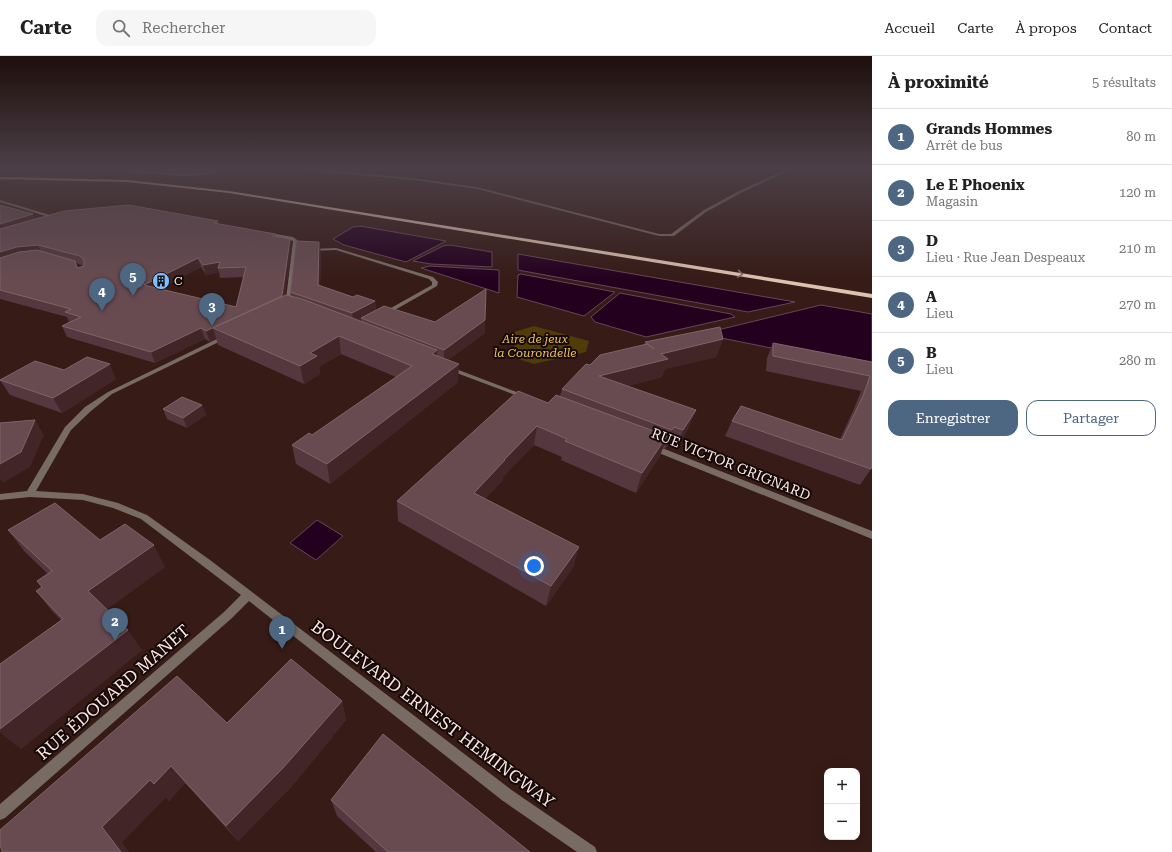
<!DOCTYPE html>
<html lang="fr">
<meta charset="utf-8">
<style>
:root{--surface:#fff;--page:#f6f6f6;--text:#222;--muted:#767676;--line:#e0e0e0;--accent:#4d6783}
body{margin:0;font-family:"Roboto Serif",serif;background:var(--page);color:var(--text)}
.controls{position:absolute;right:12px;bottom:12px;display:grid;overflow:hidden;border-radius:8px;box-shadow:0 4px 16px #0002}
.controls button{width:36px;height:36px;display:grid;place-items:center;padding:0;border:0;border-bottom:1px solid var(--line);background:var(--surface);color:var(--text);font:20px sans-serif}
.you{position:absolute;left:534px;top:510px;width:14px;height:14px;margin:-10px;border:3px solid #fff;border-radius:50%;background:#1a73e8;box-shadow:0 0 0 6px #1a73e833}
.badge{display:grid;place-items:center;width:26px;height:26px;border-radius:50%;background:var(--accent);color:#fff;font-size:13px;font-weight:700}
.pin{position:absolute;translate:-50% -33px;filter:drop-shadow(0 1px 2px #0008)}
.pin::after{content:'';position:absolute;top:21px;width:14px;height:12px;background:inherit;clip-path:polygon(0 0,100% 0,50% 100%)}
.list{margin:0;padding:0;list-style:none}
h2{display:flex;justify-content:space-between;align-items:center;height:52px;margin:0;padding:0 16px;font-size:17px}
h2 small{font-size:13px;font-weight:400;color:var(--muted)}
.list li{display:grid;grid-template-columns:26px 1fr auto;gap:12px;align-items:center;box-sizing:border-box;height:56px;padding:0 16px;border-top:1px solid var(--line)}
.list b{display:block;font-size:15px;white-space:nowrap}
.list p{margin:0;font-size:13px;white-space:nowrap;color:var(--muted)}
.list em{font-size:13px;font-style:normal;color:var(--muted)}
.actions{display:flex;gap:8px;padding:12px 16px}
.actions a{flex:1;padding:9px 0;border:1px solid var(--accent);border-radius:12px;text-align:center;font-size:14px;color:var(--accent)}
.actions .main{background:var(--accent);color:#fff}
.icon{flex:none;width:22px;height:22px;fill:none;stroke:currentColor;stroke-width:2;stroke-linecap:round;stroke-linejoin:round}
.map{position:relative;flex:none;width:872px;height:796px;overflow:hidden}
header{display:flex;align-items:center;gap:24px;box-sizing:border-box;height:56px;padding:0 20px;background:var(--surface);border-bottom:1px solid var(--line)}
header strong{font-size:19px}
nav{display:flex;gap:22px;margin-inline-start:auto;font-size:14px}
.search{width:280px;height:36px;background:var(--page);display:flex;align-items:center;gap:10px;box-sizing:border-box;padding:0 14px;border-radius:12px;color:var(--muted);font-size:15px}
main{display:flex}
aside{flex:1;background:var(--surface)}
.map>svg:first-child{display:block}
.green{fill:#4f3c09}
.water{fill:#24001f;stroke:#65465a}
.lines{fill:none;stroke-linecap:round;stroke-linejoin:round}
.minor{fill:#776b63;fill-rule:evenodd}
.trunk{fill:#ddc2b0;fill-rule:evenodd}
.wall{fill:#55383f;fill-rule:evenodd}
.shaded-wall{fill:#412527}
.building{fill:#674b51;stroke:#7e6468;fill-rule:evenodd}
.oneway{stroke:#836f64}
.labels{text-anchor:middle;dominant-baseline:central;stroke-width:4;stroke-linejoin:round;paint-order:stroke}
.far-poi-label{font-size:12px;fill:#fce8e5;stroke:#150907;text-anchor:start}
.far-park-label{font-size:12px;font-style:italic;fill:#f0c255;stroke:#150907}
.street-label{font-size:14px;fill:#fce8e5;stroke:#150907}
.near-street-label{font-size:17px;fill:#fce8e5;stroke:#150907}
</style>
<header>
<strong>Carte</strong>
<div class="search"><svg class="icon" aria-label="search" viewBox="0 0 24 24"><circle cx="10" cy="10" r="6"/><path d="M15 15l6 6"/></svg>Rechercher</div>
<nav><a>Accueil</a><a>Carte</a><a>À propos</a><a>Contact</a></nav>
</header>
<main>
<div class="map">
<svg width="872" height="796" viewBox="0 0 872 796">
<rect width="100%" height="100%" fill="#361b16"/>
<path class="green" d="M104,113H213L196,117L185,118Z
M534,270L589,285L586,296L534,308L515,302L514,276Z"/>
<path class="water" d="M360,170L446,185L406,206L344,189L333,183L353,171Z
M450,189L492,196V211L431,208L413,205L443,190Z
M518,198L795,246L748,256L518,214Z
M430,210L499,214V237L421,212Z
M521,218L615,236L584,260L517,241L518,219Z
M620,237L731,258L735,261L646,281L595,266L591,261Z
M821,249L872,258V312L701,278Z
M317,464L343,480L316,504L290,487Z"/>
<g class="lines">
<path class="minor" d="M75,113L185,118L203,117L217,113H223L203,119L185,120Z
M291,113H305L413,122L477,131L659,178H671L704,154L739,135L787,113H792L741,137L706,156L674,180H659L477,133L413,124Z
M0,144L53,160L62,161L60,162H52L0,146Z
M265,176L293,181L297,184L290,252L285,251L293,185L263,178V177Z
M336,192L433,221L438,226L437,230L386,259H382V257L432,229V226L429,223L336,194L310,195L308,194L310,193Z
M225,279L227,280V282L112,338L91,355L71,374L36,435L83,438L118,447L147,459L210,504L513,735L595,791L597,796H577L503,745L249,545L232,562L5,762L0,764V748L224,556L241,539L141,463L113,452L83,444L30,441L0,444V438L27,435L65,371L85,351L108,336Z
M448,310L527,340L529,341L525,343L523,342L446,313L445,312Z
M652,388L872,475V483L649,393L648,391L649,389Z"/>
<path class="trunk" d="M0,121L127,124L229,135L872,238V242L229,137L127,126L0,123Z"/>
</g>
<path class="wall" d="M0,149L36,163L218,165V168L275,178V180L292,192L285,240L291,241L290,236L319,186L321,198L320,230L353,241L375,245L376,254L435,266L485,264V277L448,304L458,326L330,428L296,408L292,389L312,379L396,321L341,298L319,311L320,318L304,328L218,289L216,282L210,286L205,283L155,307L67,281L62,270L69,266L67,261L0,243ZM76,207L84,210L78,212ZM201,211L206,219L219,216L220,222L244,221L236,251L159,233Z
M723,283L716,301L665,313L662,321L628,330L696,354L688,373L676,393L667,390L665,393L663,392L660,400L636,437L561,404L562,401L534,389L503,421V424L485,443L574,510L546,550L398,465L397,445L548,347L560,340L562,333L590,309L644,289L645,286Z
M773,287L872,306L871,413L860,429L725,380L732,365L840,383L853,355L861,335L766,315L767,302Z
M64,314L116,323L62,357L10,339L0,324Z
M202,349L206,359L187,372L167,363L163,353Z
M8,474L100,484L165,511L107,553L142,594L21,693L0,676V608L61,564L53,556L36,535L42,531L37,525L48,518L25,496Z
M342,645L346,664L292,730L238,785L185,727L169,745L166,741L122,786L2,796L227,667Z
M331,744L530,796H376L337,760Z"/>
<path class="shaded-wall" d="M33,158L37,166L0,178V168Z
M290,183L292,192L284,250L213,272L216,282L210,286L206,275L282,240Z
M319,186L321,198L320,242L318,229Z
M38,189L42,199L0,206V196L17,191Z
M198,202L201,211L147,239L144,229Z
M220,206L218,212L219,216L206,219L203,209Z
M375,245L376,259L361,262L362,267L354,271L352,257Z
M485,264V277L444,307V294Z
M201,272L205,283L155,307L151,296Z
M339,280L341,298L319,311L320,318L304,328L300,310L310,297Z
M723,283L716,301L665,313L662,321L595,339L599,320L661,298Z
M437,294V312L432,298Z
M110,308L116,323L62,357L53,342Z
M459,308L458,326L330,428L327,408Z
M202,349L206,359L187,372L183,362Z
M696,354L688,373L676,393L683,374Z
M35,364L44,379L30,411L3,427L0,423V408Z
M537,370L534,389L503,421V424L473,457L474,437L504,404Z
M674,371L667,390L665,393L672,374Z
M667,380L660,400L636,437L642,417Z
M154,489L165,511L103,556L88,535Z
M579,491L574,510L546,550L551,530Z
M128,574L142,594L21,693L0,676V673Z
M342,645L346,664L292,730L238,785L226,770Z
M171,710L185,727L169,745L166,741L122,786L129,796H121L102,771L150,724Z"/>
<path class="building" d="M0,149L33,158L0,168Z
M129,149L218,165L214,167L275,178L272,180L290,183L282,240L206,275L201,272L151,296L62,270L81,261L65,256L71,253L0,234V202L19,196L37,194L75,205L77,212L84,210V204L80,200L38,189L17,191L0,196V173L64,155ZM198,202L203,209L220,206L218,212L246,211L236,251L144,229Z
M296,185L319,186L318,229L353,241L357,239L375,245L352,257L290,236Z
M486,233L485,264L444,294L361,262L384,250L435,266Z
M286,239L302,243L437,294L432,298L459,308L327,408L292,389L309,377L312,379L412,310L339,280L310,297L317,300L300,310L213,272Z
M720,271L723,283L661,298L668,303L599,320L696,354L683,374L674,371L672,374L562,333L586,308L590,309L600,299L647,288L654,293L645,286Z
M773,287L872,306V410L871,413L732,365L741,350L842,384L863,340L870,320L773,300Z
M87,301L110,308L53,342L0,324L35,305L64,314Z
M518,335L548,347L556,339L667,380L642,417L565,385L567,383L537,370L504,404H505L474,437L579,491L551,530L397,445Z
M182,341L202,349L183,362L163,353Z
M35,364L21,396L0,408V367Z
M55,447L100,484L125,468L154,489L88,535L128,574L0,673V608L63,563L36,535L42,531L37,525L52,515L8,474Z
M291,603L342,645L283,712L226,770L171,710L154,728L150,724L102,771L121,796H2L0,788V774L177,620L227,667Z
M383,678L530,796H388L331,744Z"/>
<defs><path id="oneway-chevron" d="M-2-3.5L2.5 0L-2 3.5" fill="none" stroke-width="1.6" stroke-linecap="round" stroke-linejoin="round"/></defs>
<use class="oneway" href="#oneway-chevron" transform="translate(740 218) rotate(9)"/>
<linearGradient id="sky" x2="0" y2="1"><stop stop-color="#1e0f0c"/><stop offset="0.5" stop-color="#4c3f47"/><stop offset="1" stop-color="#4c3f47" stop-opacity="0"/></linearGradient>
<rect width="872" height="224" fill="url(#sky)"/>
<defs>
<symbol id="building-disc" viewBox="-11 -11 22 22"><circle r="9.5" fill="#82bcfa" stroke="#150907"/><path d="M-4-6H4V6H1V3H-1V6H-4ZM-2.5-4.3h1.7v1.8h-1.7ZM.8-4.3h1.7v1.8H.8ZM-2.5-1h1.7V.8h-1.7ZM.8-1h1.7V.8H.8Z" fill="#111"/></symbol>
</defs>
<g fill-rule="evenodd">
<use href="#building-disc" x="151" y="215" width="20" height="20"/>
</g>
<g class="labels">
<g class="far-poi-label">
<text x="174" y="225">C</text>
</g>
<g class="far-park-label">
<text x="535" y="283">Aire de jeux<tspan x="535" dy="14">la Courondelle</tspan></text>
</g>
<g class="street-label">
<text transform="translate(731 408) rotate(22)">RUE VICTOR GRIGNARD</text>
</g>
<g class="near-street-label">
<text transform="translate(113 636) rotate(-41)">RUE ÉDOUARD MANET</text>
<text transform="translate(433 658) rotate(37)">BOULEVARD ERNEST HEMINGWAY</text>
</g>
</g>
</svg>
<div class="controls">
<button>+</button>
<button>−</button>
</div>
<div class="you"></div>
<div class="pin badge" style="left:282px;top:593px">1</div>
<div class="pin badge" style="left:115px;top:585px">2</div>
<div class="pin badge" style="left:212px;top:270px">3</div>
<div class="pin badge" style="left:102px;top:255px">4</div>
<div class="pin badge" style="left:133px;top:240px">5</div>
</div>
<aside>
<h2>À proximité<small>5 résultats</small></h2>
<ul class="list">
<li><span class="badge">1</span><div><b>Grands Hommes</b><p>Arrêt de bus</p></div><em>80 m</em></li>
<li><span class="badge">2</span><div><b>Le E Phoenix</b><p>Magasin</p></div><em>120 m</em></li>
<li><span class="badge">3</span><div><b>D</b><p>Lieu · Rue Jean Despeaux</p></div><em>210 m</em></li>
<li><span class="badge">4</span><div><b>A</b><p>Lieu</p></div><em>270 m</em></li>
<li><span class="badge">5</span><div><b>B</b><p>Lieu</p></div><em>280 m</em></li>
</ul>
<div class="actions"><a class="main">Enregistrer</a><a>Partager</a></div>
</aside>
</main>
